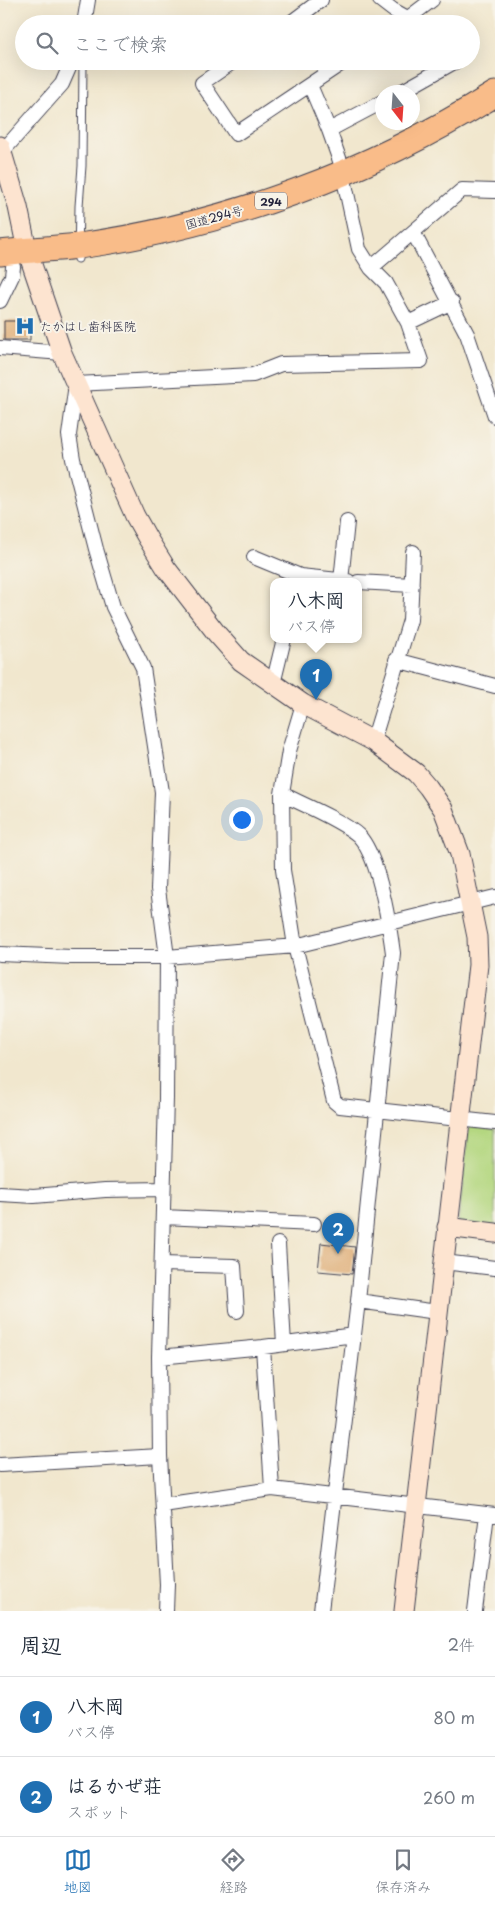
<!DOCTYPE html>
<html lang="ja">
<meta charset="utf-8">
<style>
:root{--surface:#fff;--page:#f2f2f3;--text:#1f2937;--muted:#747a83;--line:#e0e1e3;--accent:#1f6fb2}
body{margin:0;font-family:"Playpen Sans","Klee One",sans-serif;background:var(--page);color:var(--text)}
.compass{position:absolute;left:375px;top:85px;width:45px;height:45px;border-radius:50%;background:var(--surface);box-shadow:0 5px 20px #0002;rotate:163deg}
.you{position:absolute;left:241px;top:819px;width:18px;height:18px;margin:-12px;border:4px solid #fff;border-radius:50%;background:#1a73e8;box-shadow:0 0 0 8px #1a73e833}
.badge{display:grid;place-items:center;width:32px;height:32px;border-radius:50%;background:var(--accent);color:#fff;font-size:16px;font-weight:700}
.pin{position:absolute;translate:-50% -41px;filter:drop-shadow(0 1px 2px #0008)}
.pin::after{content:'';position:absolute;top:26px;width:18px;height:15px;background:inherit;clip-path:polygon(0 0,100% 0,50% 100%)}
.popup{position:absolute;left:270px;top:578px;width:92px;height:65px;box-sizing:border-box;display:grid;place-content:center;border-radius:10px;background:var(--surface);filter:drop-shadow(0 1px 4px #0005);font-size:16px;white-space:nowrap;color:var(--muted)}
.popup b{font-size:19px;color:var(--text)}
.popup::after{content:'';position:absolute;left:50%;top:100%;margin-left:-10px;border:10px solid transparent;border-top-color:var(--surface)}
.list{margin:0;padding:0;list-style:none}
h2{display:flex;justify-content:space-between;align-items:center;height:65px;margin:0;padding:0 20px;font-size:21px}
h2 small{font-size:16px;font-weight:400;color:var(--muted)}
.list li{display:grid;grid-template-columns:32px 1fr auto;gap:15px;align-items:center;box-sizing:border-box;height:80px;padding:0 20px;border-top:1px solid var(--line)}
.list b{display:block;font-size:19px;white-space:nowrap}
.list p{margin:0;font-size:16px;white-space:nowrap;color:var(--muted)}
.list em{font-size:16px;font-style:normal;color:var(--muted)}
.icon{flex:none;width:28px;height:28px;fill:none;stroke:currentColor;stroke-width:2;stroke-linecap:round;stroke-linejoin:round}
.map{position:relative;flex:none;width:495px;height:1611px;overflow:hidden}
.search{position:absolute;background:var(--surface);box-shadow:0 5px 20px #0002;left:15px;right:15px;top:15px;height:55px;display:flex;align-items:center;gap:12px;box-sizing:border-box;padding:0 18px;border-radius:28px;color:var(--muted);font-size:19px}
.sheet{height:225px;background:var(--surface)}
nav{display:flex;justify-content:space-around;align-items:center;box-sizing:border-box;height:70px;border-top:1px solid var(--line);background:var(--surface);font-size:14px;color:var(--muted)}
nav a{display:grid;justify-items:center;gap:2px}
nav .on{color:var(--accent)}
.map>svg:first-child{display:block}
.green{fill:#b4d780;stroke:#6b7c5e}
.building{fill:#deac74}
.lines{fill:none;stroke-linecap:round;stroke-linejoin:round}
.lane-casing{stroke:#414051;stroke-width:9}
.street-casing{stroke:#414051;stroke-width:16}
.secondary-casing{stroke:#414051;stroke-width:21}
.highway-casing{stroke:#414051;stroke-width:27}
.lane{stroke:#fff;stroke-width:7}
.street{stroke:#fff;stroke-width:14}
.secondary{stroke:#fde4d0;stroke-width:19}
.highway{stroke:#f9bc89;stroke-width:25}
.labels{text-anchor:middle;dominant-baseline:central;stroke-width:4;stroke-linejoin:round;paint-order:stroke}
.shield{fill:#f7f3e8;stroke:#62616f;stroke-width:1}
.shield-label{font-size:11px;font-weight:bold;fill:#22223b}
.street-label{font-size:12px;fill:#22223b;stroke:#f7f3e8}
.poi-label{font-size:12px;fill:#22223b;stroke:#f7f3e8;text-anchor:start}
</style>
<div class="map">
<svg width="495" height="1611" viewBox="0 0 495 1611">
<rect width="100%" height="100%" fill="#f7f3e8"/>
<filter id="ink" filterUnits="userSpaceOnUse"><feTurbulence type="fractalNoise" baseFrequency=".02" numOctaves="2"/><feDisplacementMap in="SourceGraphic" scale="10" xChannelSelector="R" yChannelSelector="G"/><feConvolveMatrix kernelMatrix="1 2 1 2 8 2 1 2 1" color-interpolation-filters="sRGB"/></filter>
<filter id="wash" filterUnits="userSpaceOnUse"><feTurbulence type="fractalNoise" baseFrequency=".0096" numOctaves="4" result="noise"/><feDisplacementMap in="SourceGraphic" scale="20" xChannelSelector="R" yChannelSelector="G"/><feGaussianBlur stdDeviation="1.12" result="paint"/><feColorMatrix in="noise" values="0 0 0 0 0 0 0 0 0 0 0 0 0 0 0 0 0 1.4 0 .05"/><feComposite in="paint" operator="in"/></filter>
<g filter="url(#wash)">
<rect width="100%" height="100%" fill="#f1e7ce"/>
<path class="green" d="M469,1126L495,1129V1227L458,1223Z"/>
<g id="blocks">
<path class="building" d="M4,321H30V340H4Z
M321,1243L355,1247L352,1274L318,1271Z"/>
</g>
</g>
<g filter="url(#ink)">
<use href="#blocks" fill-opacity="0" stroke="#414051" stroke-width="1"/>
<g class="lines">
<defs>
<path id="lane" d="M78,259L79,206L82,166L83,61"/>
<path id="street" d="M380,0L393,10L418,24
M403,22L432,0
M84,24L88,0
M289,24L321,0
M234,61L202,83L236,134L345,61
M310,85L329,130L382,102
M401,92L456,61
M2,152L62,84L72,61
M413,232L467,334L495,416
M371,268L462,190L495,191
M0,301L12,276L13,267
M408,323L452,302
M0,348L62,353
M254,557L300,576
M299,581L300,576L348,581
M341,581L347,522
M358,582L412,585
M396,660L495,686
M273,684L284,639
M303,704L289,751L282,794L283,870L295,946L334,1101L340,1106L495,1123
M373,741L410,620L413,552
M282,794C302,804 343,821 359,836C379,858 389,923 393,953L358,1301L321,1611
M0,954L72,957H167L295,946L495,897
M0,1194L34,1196L105,1190L163,1189
M163,1217L314,1224
M278,1244L284,1344
M443,1262L495,1268
M162,1264L234,1266L237,1311
M358,1301L437,1312
M263,1347L272,1489
M159,1357L263,1347L354,1335
M0,1465L160,1456
M163,1505L272,1489L495,1515
M166,1611L167,1584L160,1456L159,1357L166,1098L167,957L158,889L162,792L143,668L113,607L96,549L73,459L69,435L76,384L253,375L281,364L421,361L408,323L386,283L371,268L359,249L340,161L329,130
M475,1611L487,1514"/>
<path id="secondary" d="M0,146L18,207L27,250L62,353L135,516L148,539L166,568L217,634L241,661L303,704L373,741L416,773L428,787L443,809L460,854L477,937L478,965L404,1611
M447,1227L495,1233"/>
<path id="highway" d="M0,253C26,250 53,249 79,246C227,225 369,173 495,94"/>
</defs>
<use href="#lane" class="lane-casing"/>
<use href="#street" class="street-casing"/>
<use href="#secondary" class="secondary-casing"/>
<use href="#highway" class="highway-casing"/>
<use href="#lane" class="lane"/>
<use href="#street" class="street"/>
<use href="#secondary" class="secondary"/>
<use href="#highway" class="highway"/>
</g>
</g>
<defs>
<symbol id="hospital-bare" viewBox="-9 -9 18 18"><path d="M-5-5h3v3.5h4V-5h3V5h-3V1.5h-4V5h-3Z" fill="#1f6fb2" stroke="#f7f3e8" stroke-width="2.5" paint-order="stroke"/></symbol>
</defs>
<g fill-rule="evenodd">
<use href="#hospital-bare" x="11" y="312" width="28" height="28"/>
</g>
<g class="labels">
<rect class="shield" x="255" y="192.5" width="32" height="17" rx="4"/>
<g class="shield-label">
<text x="271" y="201">294</text>
</g>
<g class="street-label">
<text transform="translate(214 217) rotate(-15)">国道294号</text>
</g>
<g class="poi-label">
<text x="40" y="326">たかはし歯科医院</text>
</g>
</g>
</svg>
<svg class="compass" viewBox="-18 -18 36 36"><path d="M0-13l5 13h-10z" fill="#e53935"/><path d="M0 13l5-13h-10z" fill="#747a83"/></svg>
<div class="you"></div>
<div class="pin badge" style="left:316px;top:700px">1</div>
<div class="popup"><b>八木岡</b>バス停</div>
<div class="pin badge" style="left:338px;top:1254px">2</div>
<div class="search"><svg class="icon" aria-label="search" viewBox="0 0 24 24"><circle cx="10" cy="10" r="6"/><path d="M15 15l6 6"/></svg>ここで検索</div>
</div>
<section class="sheet">
<h2>周辺<small>2件</small></h2>
<ul class="list">
<li><span class="badge">1</span><div><b>八木岡</b><p>バス停</p></div><em>80 m</em></li>
<li><span class="badge">2</span><div><b>はるかぜ荘</b><p>スポット</p></div><em>260 m</em></li>
</ul>
</section>
<nav>
<a class="on"><svg class="icon" aria-label="map" viewBox="0 0 24 24"><path d="M3 6l6-2 6 2 6-2v14l-6 2-6-2-6 2zM9 4v14M15 6v14"/></svg>地図</a>
<a><svg class="icon" aria-label="directions" viewBox="0 0 24 24"><path d="M12 3l9 9-9 9-9-9zM9 14v-3h6M13 9l2 2-2 2"/></svg>経路</a>
<a><svg class="icon" aria-label="saved" viewBox="0 0 24 24"><path d="M7 4h10v16l-5-4-5 4z"/></svg>保存済み</a>
</nav>
